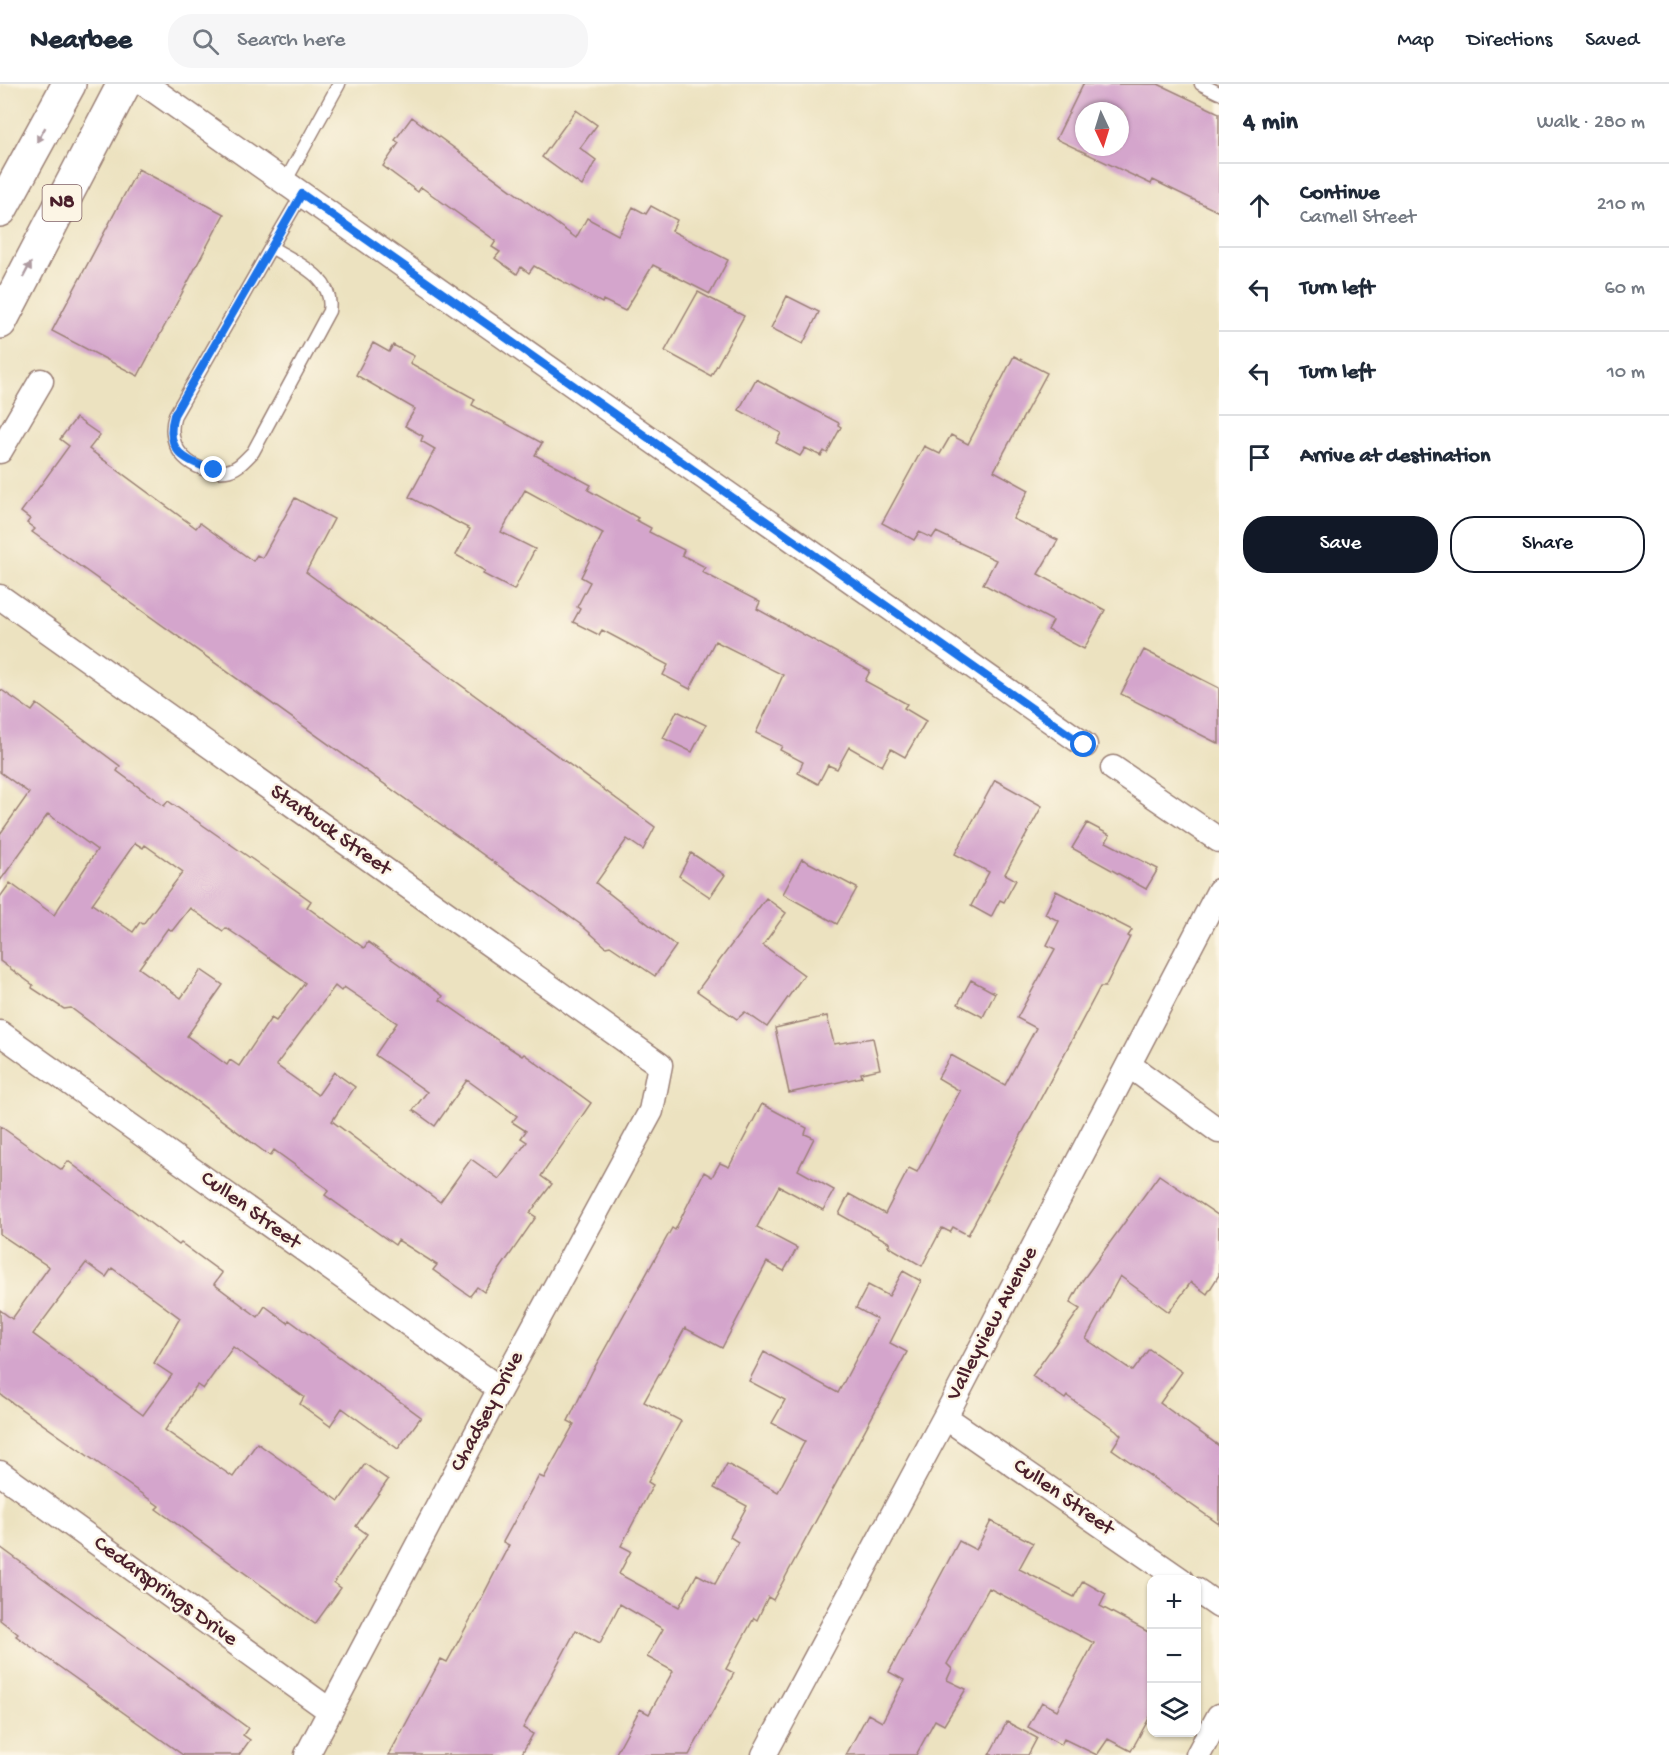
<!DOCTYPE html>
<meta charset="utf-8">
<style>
:root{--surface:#fff;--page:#f6f6f7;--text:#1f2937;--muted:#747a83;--line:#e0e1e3;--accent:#111827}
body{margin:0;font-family:"Gochi Hand",sans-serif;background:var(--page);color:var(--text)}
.controls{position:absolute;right:18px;bottom:18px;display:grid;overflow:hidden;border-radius:12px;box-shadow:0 2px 4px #0004}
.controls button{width:54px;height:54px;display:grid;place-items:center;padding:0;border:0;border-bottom:2px solid var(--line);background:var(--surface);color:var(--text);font:30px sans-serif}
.compass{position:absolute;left:1075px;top:18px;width:54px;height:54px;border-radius:50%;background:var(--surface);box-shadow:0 2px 4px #0004;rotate:176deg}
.stop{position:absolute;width:18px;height:18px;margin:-14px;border:4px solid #1a73e8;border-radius:50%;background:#fff}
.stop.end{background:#1a73e8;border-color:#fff;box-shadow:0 2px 6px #0008}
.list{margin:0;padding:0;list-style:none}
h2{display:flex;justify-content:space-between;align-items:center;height:78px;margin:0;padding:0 24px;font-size:26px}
h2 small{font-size:20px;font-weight:400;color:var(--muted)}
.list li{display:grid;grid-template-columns:39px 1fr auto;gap:18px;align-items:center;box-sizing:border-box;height:84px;padding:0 24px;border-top:2px solid var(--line)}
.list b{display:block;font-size:22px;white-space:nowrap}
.list p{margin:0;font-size:20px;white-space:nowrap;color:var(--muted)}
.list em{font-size:20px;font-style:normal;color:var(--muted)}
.actions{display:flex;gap:12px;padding:18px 24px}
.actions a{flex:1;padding:14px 0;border:2px solid var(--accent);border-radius:24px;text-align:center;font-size:21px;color:var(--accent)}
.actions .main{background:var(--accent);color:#fff}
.icon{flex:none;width:33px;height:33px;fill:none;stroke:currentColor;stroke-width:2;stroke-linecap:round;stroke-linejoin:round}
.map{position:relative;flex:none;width:1219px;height:1671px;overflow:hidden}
header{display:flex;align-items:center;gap:36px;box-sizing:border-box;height:84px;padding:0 30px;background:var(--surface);border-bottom:2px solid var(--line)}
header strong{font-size:28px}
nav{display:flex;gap:33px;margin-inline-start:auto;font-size:21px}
.search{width:420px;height:54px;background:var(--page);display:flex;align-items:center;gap:15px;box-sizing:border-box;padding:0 21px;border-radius:24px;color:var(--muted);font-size:22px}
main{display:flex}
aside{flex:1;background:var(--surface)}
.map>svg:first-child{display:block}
.building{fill:#d4a5cc;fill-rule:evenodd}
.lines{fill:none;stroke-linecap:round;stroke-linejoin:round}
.service-casing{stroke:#9b8076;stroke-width:15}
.minor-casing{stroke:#9b8076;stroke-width:27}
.primary-casing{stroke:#9b8076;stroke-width:36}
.service{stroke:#fff;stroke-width:12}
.minor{stroke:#fff;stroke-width:24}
.primary{stroke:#fff;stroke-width:33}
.oneway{fill:#ae9aa0}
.route{stroke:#1a73e8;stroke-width:8}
.labels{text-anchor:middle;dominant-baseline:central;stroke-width:5;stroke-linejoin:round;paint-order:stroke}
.shield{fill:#fcf5e5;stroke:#7f5f63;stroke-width:1.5}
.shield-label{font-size:21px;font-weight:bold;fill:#4a1f2b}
.street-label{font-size:22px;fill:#4a1f2b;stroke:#fcf5e5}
</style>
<header>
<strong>Nearbee</strong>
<div class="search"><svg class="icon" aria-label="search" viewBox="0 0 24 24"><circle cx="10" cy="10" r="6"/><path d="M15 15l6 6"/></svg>Search here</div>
<nav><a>Map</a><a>Directions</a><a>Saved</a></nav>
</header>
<main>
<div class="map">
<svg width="1219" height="1671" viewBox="0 0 1219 1671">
<rect width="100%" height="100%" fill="#fcf5e5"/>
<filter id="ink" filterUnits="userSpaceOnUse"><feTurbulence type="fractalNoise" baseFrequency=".0167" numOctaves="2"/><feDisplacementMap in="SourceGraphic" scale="12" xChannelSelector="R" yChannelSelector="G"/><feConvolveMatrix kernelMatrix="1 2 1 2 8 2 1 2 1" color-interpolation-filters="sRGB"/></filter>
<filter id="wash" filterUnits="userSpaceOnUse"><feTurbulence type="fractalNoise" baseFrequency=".008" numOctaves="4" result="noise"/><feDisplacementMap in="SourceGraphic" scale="24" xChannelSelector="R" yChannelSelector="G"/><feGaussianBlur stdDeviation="1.35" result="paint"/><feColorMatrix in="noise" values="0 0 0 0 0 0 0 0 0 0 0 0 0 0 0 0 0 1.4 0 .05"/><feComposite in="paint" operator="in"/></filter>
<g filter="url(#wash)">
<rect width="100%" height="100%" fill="#ece2c0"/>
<g id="blocks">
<path class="building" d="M1083,0H1158L1219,29V128L1153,96L1151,100L1056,55ZM1084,27H1120V63H1084Z
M576,26L597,41L580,64L596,76L582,102L542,73Z
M412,33L576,154L587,134L618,151L633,123L646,130L651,122L677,136L672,147L728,176L710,210L653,181L625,227L603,216L602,219L534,182L529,189L521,183L517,190L495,174L500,168L492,163L496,157L421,103L418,108L383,82L399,59L395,56Z
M138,85L224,130L138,292L52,247Z
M698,208L744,232L711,292L665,267Z
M787,212L819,228L803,260L771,244Z
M373,259L389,268L393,261L414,272L410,279L475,315L472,321L542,359L535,371L591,401L588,406L638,434L636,436L651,444L649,448L684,466L682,471L705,483L702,488L760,518L757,525L870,587L865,597L907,620L904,624L926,637L905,673L891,665L882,682L849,663L837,685L828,681L818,700L798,689L803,678L780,666L782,662L756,649L783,591L715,557L690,605L663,591L668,581L602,546L599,551L573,538L580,525L577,523L590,498L581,493L603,449L525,406L501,448L535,465L514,506L483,490L485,487L456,471L470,445L409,413L435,365L421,357L423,352L405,342L415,325L356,291Z
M1014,272L1047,289L994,387L1029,406L1013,435L1058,456L1038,490L1105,526L1084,565L1048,546L1053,537L983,500L996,476L936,448L932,454L919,448L914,456L882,439L924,362L940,370L951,351L968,360Z
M756,295L839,339L838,341L841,343L827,369L824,367L821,372L805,364L800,372L776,359L781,349L739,326Z
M76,334L100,351L89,365L196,444L200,439L253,477L257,471L262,474L295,414L334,435L306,488L655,743L643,766L627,755L596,799L676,862L655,892L610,862L606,863L580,840L32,448L35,445L27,439L30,435L21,428L69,362L60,355Z
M1144,566L1219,604V660L1121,610Z
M0,605L32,627L37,620L120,682L117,687L164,722L168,717L256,778L311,817L307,823L364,864L368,858L443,912L440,916L499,957L522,972L524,970L591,1019L541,1092L552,1100L530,1129L536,1133L484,1208L477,1203L470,1212L433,1186L437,1181L398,1156L395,1161L325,1111L329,1106L274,1066L270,1072L71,924L64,925L32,904L33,901L0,877V813L10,799L54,831L97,766L48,730L0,797V750L29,709L0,688ZM135,759L143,764L145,761L183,788L143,840L140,838L133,848L92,820ZM190,824L223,847L226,844L244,856L305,899L276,937L271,934L239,982L230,976L227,981L187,952L223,901L201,886L181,914L139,884L168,844L172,847ZM335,902L341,907L344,903L397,939L375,971L427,1008L413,1026L435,1042L467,996L517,1032L512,1038L526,1047L521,1054L527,1058L499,1095L471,1075L440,1118L332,1037L355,1003L334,988L318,1011L276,981Z
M677,627L706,641L692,668L663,654Z
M995,696L1042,722L1005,790L1016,796L1004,818L1000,816L991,833L971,822L989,788L955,770Z
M1087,739L1110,751L1106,758L1158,785L1146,805L1072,764Z
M691,769L725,791L710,813L679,792Z
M802,775L857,804L837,840L783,810Z
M1056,807L1132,846L1128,852L1130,853L1105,903H1100L968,1151L953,1143L950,1148L942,1144L922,1182L888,1162L890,1159L839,1130L849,1110L885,1130L909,1084L917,1088L960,1007L938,994L951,971L1005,1001L1036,944L1017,934L1055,865L1047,861L1059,837L1045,830Z
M766,814L786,829L763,861L804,891L767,943L745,928L737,935L697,907Z
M971,896L995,909L983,933L958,920Z
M827,932L834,960L873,954L880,985L861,989L862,993L789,1009L775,944Z
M762,1020L807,1044L805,1050L814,1054L798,1086L834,1106L823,1126L779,1102L757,1143L797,1164L784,1187L767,1178L722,1264L685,1244L644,1318L681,1337L648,1398L653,1401L621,1462L631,1467L619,1490L679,1523L697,1490L715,1500L738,1458L730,1453L747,1422L714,1404L727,1380L778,1408L805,1357L772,1339L785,1316L749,1297L764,1268L838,1309L877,1235L856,1224L868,1201L889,1212L903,1187L921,1197L890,1259L907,1268L773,1516L768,1513L757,1536L754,1534L726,1585L734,1589L689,1671H615L640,1625L649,1630L673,1587L647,1573L663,1545L620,1520L600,1559L576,1546L523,1644L533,1650L521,1671H389L441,1575L447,1578L477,1523L509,1461L503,1458L539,1392L544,1394L574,1340L568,1337L592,1288L672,1144L675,1146L704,1088L712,1093L720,1079L729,1083Z
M0,1042L62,1086L68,1077L179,1161L181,1159L222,1189L214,1200L258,1233L265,1222L288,1239L289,1236L421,1333L398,1365L342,1324L330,1342L300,1320L304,1313L233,1263L203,1305L197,1301L165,1346L233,1393L257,1359L339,1417L365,1380L388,1396L356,1442L367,1450L334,1499L341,1504L315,1540L156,1425L159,1422L0,1310V1226L12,1235L49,1183L0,1150ZM86,1179L106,1193L112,1184L180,1234L154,1279L172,1291L143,1331L33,1250Z
M1159,1091L1219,1132V1191L1207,1210L1191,1198L1169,1228L1120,1192L1086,1255L1133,1287L1149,1265L1182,1288L1160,1319L1219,1362V1440L1112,1365L1121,1351L1116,1346L1067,1312L1065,1315L1032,1292L1080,1225L1070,1219L1082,1197Z
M991,1437L1033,1459L1019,1485L1074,1513L1083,1497L1106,1510L1100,1522L1152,1550V1629L1131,1667L1108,1655L1097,1671L1064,1655L1061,1661L1028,1643L1042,1618L1057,1626L1094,1559L989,1504L947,1580L952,1585L947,1596L966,1605L944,1641L935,1636L916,1671H846L868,1630L882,1638L904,1596L889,1588L959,1457L976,1466Z
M0,1463L248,1644L243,1651L250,1656L239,1671H183L16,1552L18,1550L0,1536Z
M1007,1638L1037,1654L1028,1671H989Z"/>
</g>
</g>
<g filter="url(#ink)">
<use href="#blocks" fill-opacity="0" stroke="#9b8076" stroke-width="1.5"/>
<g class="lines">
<defs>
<path id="service" d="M1201,0L1219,9
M285,98L339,0
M271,163C296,179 335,193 329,227L253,368C245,376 237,386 226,387C192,391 164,364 175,331L271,163L302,110"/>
<path id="minor" d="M145,0L1085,661
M0,367L41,297
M0,513L660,981L651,1027L500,1305L307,1671
M1113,684L1219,756
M0,949L500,1305
M1129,981L1219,1047
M945,1333L1181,1496
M0,1389L329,1626
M1196,1506L1219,1522
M764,1671L945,1333L1219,807
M1198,1671L1219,1632"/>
<path id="primary" d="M0,126L69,0
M0,238L124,0"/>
</defs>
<use href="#service" class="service-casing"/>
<use href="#minor" class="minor-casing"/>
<use href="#primary" class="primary-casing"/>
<use href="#service" class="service"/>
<use href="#minor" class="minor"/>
<use href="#primary" class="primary"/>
</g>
<defs><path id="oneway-solid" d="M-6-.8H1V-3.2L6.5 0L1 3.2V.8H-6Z" transform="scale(1.5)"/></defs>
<g class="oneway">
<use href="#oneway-solid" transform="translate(41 51) rotate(119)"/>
<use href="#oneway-solid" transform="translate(27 186) rotate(-62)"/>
</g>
</g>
<g class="lines" filter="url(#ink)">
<path class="route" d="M214,386C184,377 164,366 174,331L302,110L1084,661"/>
</g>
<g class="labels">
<rect class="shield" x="42.5" y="101" width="39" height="36" rx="4.5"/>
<g class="shield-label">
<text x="62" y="119">N8</text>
</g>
<g class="street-label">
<text transform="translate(330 747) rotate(35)">Starbuck Street</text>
<text transform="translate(250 1127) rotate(36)">Cullen Street</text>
<text transform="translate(993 1240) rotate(-62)">Valleyview Avenue</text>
<text transform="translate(488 1328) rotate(-62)">Chadsey Drive</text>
<text transform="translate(1063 1414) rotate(35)">Cullen Street</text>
<text transform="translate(165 1508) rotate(36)">Cedarsprings Drive</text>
</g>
</g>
</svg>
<div class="controls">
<button>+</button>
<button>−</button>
<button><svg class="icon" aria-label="layers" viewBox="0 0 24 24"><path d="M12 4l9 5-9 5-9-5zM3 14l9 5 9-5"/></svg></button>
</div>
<svg class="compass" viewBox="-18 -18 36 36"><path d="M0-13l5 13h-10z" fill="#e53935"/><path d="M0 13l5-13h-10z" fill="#747a83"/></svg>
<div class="stop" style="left:1084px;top:661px"></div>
<div class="stop end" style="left:214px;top:386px"></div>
</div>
<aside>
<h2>4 min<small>Walk · 280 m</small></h2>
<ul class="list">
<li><svg class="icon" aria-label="ahead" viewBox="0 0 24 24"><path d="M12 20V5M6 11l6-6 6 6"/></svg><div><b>Continue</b><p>Carnell Street</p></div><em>210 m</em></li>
<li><svg class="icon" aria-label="left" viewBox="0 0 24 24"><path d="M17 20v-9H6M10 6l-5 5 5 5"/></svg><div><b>Turn left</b></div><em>60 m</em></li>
<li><svg class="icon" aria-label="left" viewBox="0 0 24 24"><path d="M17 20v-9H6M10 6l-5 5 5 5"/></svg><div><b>Turn left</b></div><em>10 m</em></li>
<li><svg class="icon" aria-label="arrive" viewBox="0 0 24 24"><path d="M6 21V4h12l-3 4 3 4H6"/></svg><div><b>Arrive at destination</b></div></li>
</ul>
<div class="actions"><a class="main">Save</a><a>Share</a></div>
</aside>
</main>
